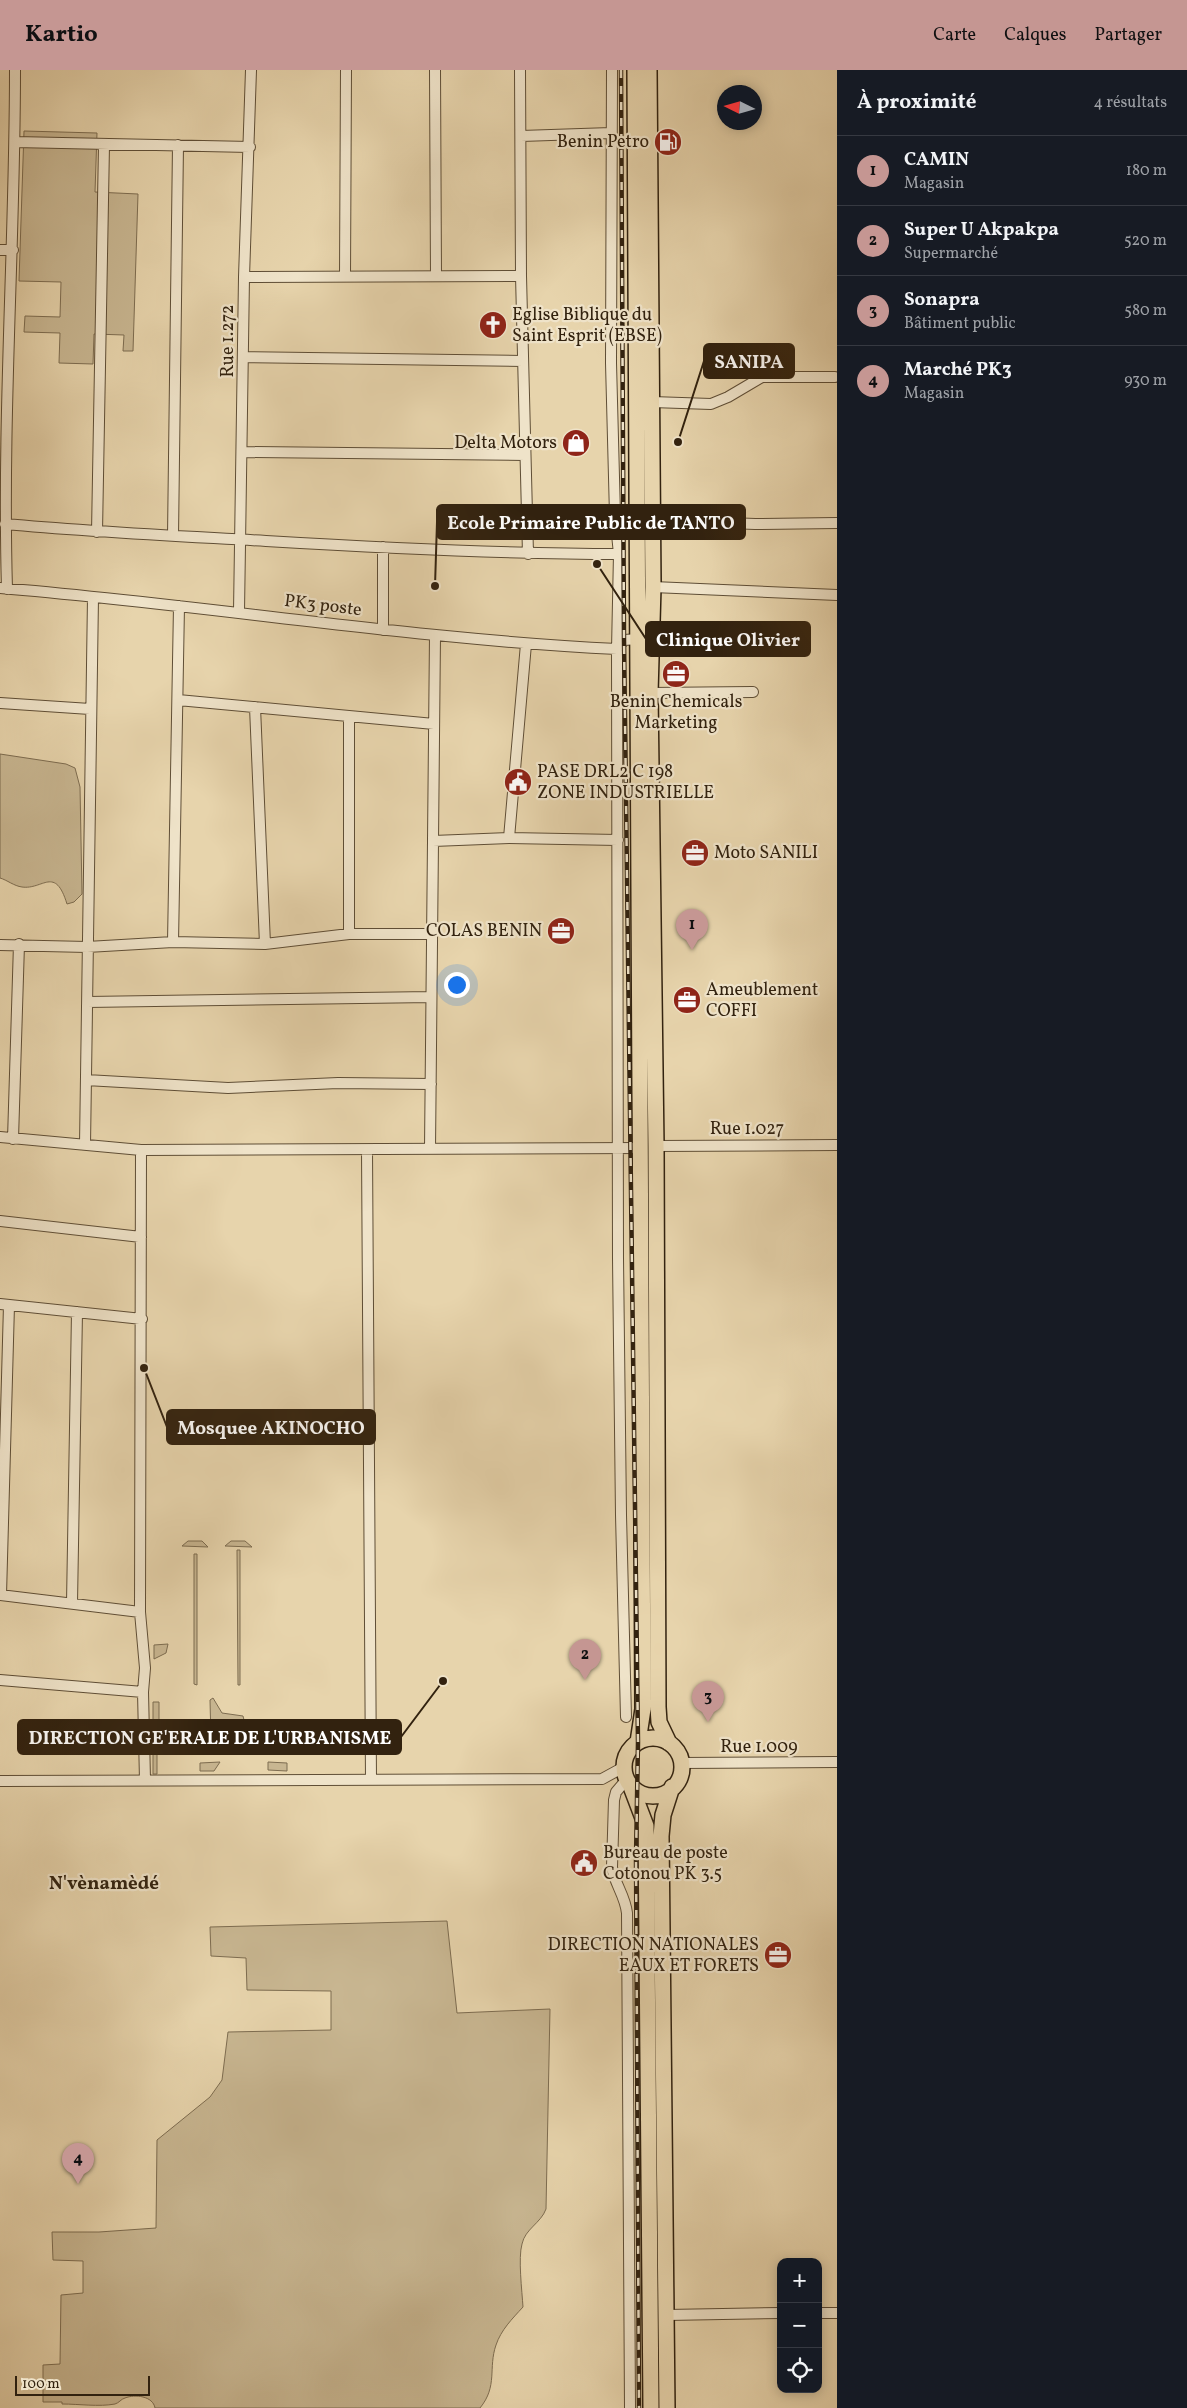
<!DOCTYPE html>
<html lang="fr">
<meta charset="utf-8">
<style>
:root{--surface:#171b24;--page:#242831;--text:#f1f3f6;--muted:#9ea1a6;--line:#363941;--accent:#c59692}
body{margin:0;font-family:Vollkorn,serif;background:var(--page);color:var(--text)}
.controls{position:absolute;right:15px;bottom:15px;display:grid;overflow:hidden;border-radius:10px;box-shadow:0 2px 12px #0003}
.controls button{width:45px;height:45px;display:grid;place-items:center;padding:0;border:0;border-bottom:1px solid var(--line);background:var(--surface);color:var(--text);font:25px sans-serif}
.compass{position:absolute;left:717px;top:15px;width:45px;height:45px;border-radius:50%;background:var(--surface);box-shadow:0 2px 12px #0003;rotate:275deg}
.scale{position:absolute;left:15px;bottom:12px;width:135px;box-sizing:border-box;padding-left:5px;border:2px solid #32220f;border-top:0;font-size:14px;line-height:18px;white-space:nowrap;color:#32220f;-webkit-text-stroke:4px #efe3c9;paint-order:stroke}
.you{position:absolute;left:456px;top:914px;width:18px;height:18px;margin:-12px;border:4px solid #fff;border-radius:50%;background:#1a73e8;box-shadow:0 0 0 8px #1a73e833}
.badge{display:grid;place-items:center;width:32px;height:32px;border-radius:50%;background:var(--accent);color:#111;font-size:16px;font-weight:700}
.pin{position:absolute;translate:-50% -41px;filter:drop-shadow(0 1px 2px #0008)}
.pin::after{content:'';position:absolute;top:26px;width:18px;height:15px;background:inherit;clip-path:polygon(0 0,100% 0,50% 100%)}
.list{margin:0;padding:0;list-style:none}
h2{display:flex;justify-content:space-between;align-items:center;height:65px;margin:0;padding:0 20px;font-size:21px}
h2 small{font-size:16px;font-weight:400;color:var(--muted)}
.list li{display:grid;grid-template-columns:32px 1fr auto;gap:15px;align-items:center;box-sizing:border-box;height:70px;padding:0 20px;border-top:1px solid var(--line)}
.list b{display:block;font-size:19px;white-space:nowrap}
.list p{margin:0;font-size:16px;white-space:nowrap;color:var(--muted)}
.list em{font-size:16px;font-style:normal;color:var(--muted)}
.icon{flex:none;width:28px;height:28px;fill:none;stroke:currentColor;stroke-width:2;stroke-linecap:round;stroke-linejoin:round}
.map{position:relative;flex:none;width:837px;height:2338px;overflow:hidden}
header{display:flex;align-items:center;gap:30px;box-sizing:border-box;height:70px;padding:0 25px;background:var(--accent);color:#111}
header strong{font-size:24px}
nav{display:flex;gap:28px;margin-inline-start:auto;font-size:18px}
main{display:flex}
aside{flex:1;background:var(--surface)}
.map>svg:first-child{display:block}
.green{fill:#c8b691;stroke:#7d6c50}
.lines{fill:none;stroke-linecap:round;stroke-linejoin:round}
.minor-casing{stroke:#5f4e36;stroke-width:12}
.highway-casing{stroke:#32220f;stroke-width:18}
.minor{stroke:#efe3c9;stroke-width:10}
.highway{stroke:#e7d4ac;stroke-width:15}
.rail-casing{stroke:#32220f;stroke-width:4.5}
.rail{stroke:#efe3c9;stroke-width:2.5;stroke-dasharray:8;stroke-linecap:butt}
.labels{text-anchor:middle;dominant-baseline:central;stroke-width:4.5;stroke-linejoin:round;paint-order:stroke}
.poi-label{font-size:18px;fill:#32220f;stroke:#efe3c9;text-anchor:start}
.street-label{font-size:18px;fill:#32220f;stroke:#efe3c9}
.neighbourhood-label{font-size:19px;font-weight:bold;fill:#32220f;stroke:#efe3c9}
.leader{fill:none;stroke:#32220f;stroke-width:2}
.callout-dot{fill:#32220f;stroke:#efe3c9;stroke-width:2}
.callout{fill:#32220f;stroke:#32220f;stroke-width:2}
.callout-label{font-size:19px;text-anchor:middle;font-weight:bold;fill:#fff}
</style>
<header>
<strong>Kartio</strong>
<nav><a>Carte</a><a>Calques</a><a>Partager</a></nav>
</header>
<main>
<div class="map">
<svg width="837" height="2338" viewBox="0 0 837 2338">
<rect width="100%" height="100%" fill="#e7d4ac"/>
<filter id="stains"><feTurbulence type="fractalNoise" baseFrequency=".004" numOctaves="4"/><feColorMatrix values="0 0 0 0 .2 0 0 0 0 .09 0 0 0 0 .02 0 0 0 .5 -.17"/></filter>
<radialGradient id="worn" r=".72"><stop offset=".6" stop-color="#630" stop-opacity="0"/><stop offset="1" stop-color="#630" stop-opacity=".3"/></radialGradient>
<path class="green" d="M24,61L97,63L95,122L138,124L133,281H123L124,265L94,264L93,294L59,293L60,263L24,262L25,246L60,247L61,212L19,211Z
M0,684L66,694L75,698L80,717L82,824L74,832L67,834C55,795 43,820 22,817C14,816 7,810 0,808Z
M188,1471H202L208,1477L182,1476Z
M231,1471H245L252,1477L225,1476Z
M237,1480H240V1615H238Z
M194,1484H197V1615L194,1614Z
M168,1574L166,1583L154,1589V1575Z
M213,1628L222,1643L243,1646L245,1654L229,1670H211L210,1630Z
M153,1632H159V1667L157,1668V1704H153Z
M220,1692L214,1701H200V1693Z
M268,1692L287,1693V1701L268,1700Z
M447,1851L457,1943L550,1939L546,2139C541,2153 525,2159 522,2174C518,2188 522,2221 523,2237C512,2249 501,2260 496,2275C488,2298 498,2316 480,2338H155C153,2326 135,2324 125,2328C121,2329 119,2333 115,2334C99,2337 79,2334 62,2334V2332H43V2295L60,2294L61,2225L83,2223V2191L53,2190L52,2162H99L156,2158L157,2070L210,2027L222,2010L228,1962L331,1960V1921L247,1920L246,1888L211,1886L210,1857Z"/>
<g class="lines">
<defs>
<path id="minor" d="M435,0L436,206
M520,0L521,206L528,484
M612,0L611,293L615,445L619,484L617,579L618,1188L621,1445L626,1647
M521,66L611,63
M15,72L250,77
M0,180H13
M244,207L521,206
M345,207L346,0
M244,287L523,291
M652,332L711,334L728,327L762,307H835
M243,382L525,385
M652,450L755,454L837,453
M5,454C92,462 179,466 266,471C384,478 501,484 619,484
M97,462L104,75
M173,466L178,75
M383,477V560
M653,517L837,525
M0,518C206,535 410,569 617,579L624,570L639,569
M7,519C2,347 15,173 15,0
M239,542L244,207L251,0
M650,623L753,622
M178,630L434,654
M0,633L90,639
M255,637L265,874
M349,646V864
M509,768L526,574
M433,771L509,768L618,770
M173,872L179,536
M0,875L87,877L173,872L265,874L349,864H432
M87,932L431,927
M86,1010L228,1018L338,1013L431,1014
M0,1067L141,1080L642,1078
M13,1069L19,874
M85,1075L93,527
M656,1076L837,1075
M430,1079L435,565
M141,1080L140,1542L145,1598L143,1622L145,1710
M367,1080L371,1710
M0,1151L141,1167
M0,1234L142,1249
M0,1525L140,1542
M1,1525L9,1235
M72,1533L77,1242
M0,1610L143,1622
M681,1693L837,1692
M627,1709L616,1722L614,1730L612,1797C614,1813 625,1825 627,1843L630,2338
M0,1711L602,1709L624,1697
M818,2243H837
M667,2245L781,2243"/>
<path id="highway" d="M635,0L643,1639L638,1672
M649,0L653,517L650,623L656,1076L658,1637L659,1652L669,1673
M624 1697a29 29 0 1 1 58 0a29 29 0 1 1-58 0Z
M630,1714L646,1756L651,2338
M667,2338L661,1766L663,1745L672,1717"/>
</defs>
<use href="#minor" class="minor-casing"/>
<use href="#highway" class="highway-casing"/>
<use href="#minor" class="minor"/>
<use href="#highway" class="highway"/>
<defs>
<path id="rail" d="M621,0L624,570L638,1672L636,1788L639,2338"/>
</defs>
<use href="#rail" class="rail-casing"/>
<use href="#rail" class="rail"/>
</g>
<defs>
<symbol id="fuel-disc" viewBox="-11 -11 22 22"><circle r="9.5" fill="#8f2418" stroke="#efe3c9"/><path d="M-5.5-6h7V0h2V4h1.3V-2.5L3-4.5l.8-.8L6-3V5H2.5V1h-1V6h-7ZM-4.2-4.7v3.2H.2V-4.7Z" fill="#fff"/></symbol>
<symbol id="church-disc" viewBox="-11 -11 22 22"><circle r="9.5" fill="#8f2418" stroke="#efe3c9"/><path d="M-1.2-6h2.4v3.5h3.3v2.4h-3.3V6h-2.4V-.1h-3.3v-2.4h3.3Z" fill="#fff"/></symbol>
<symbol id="shop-disc" viewBox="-11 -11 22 22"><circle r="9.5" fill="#8f2418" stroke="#efe3c9"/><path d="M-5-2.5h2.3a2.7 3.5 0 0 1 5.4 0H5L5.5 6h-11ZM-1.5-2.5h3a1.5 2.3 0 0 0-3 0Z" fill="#fff"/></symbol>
<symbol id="office-disc" viewBox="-11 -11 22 22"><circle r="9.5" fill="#8f2418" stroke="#efe3c9"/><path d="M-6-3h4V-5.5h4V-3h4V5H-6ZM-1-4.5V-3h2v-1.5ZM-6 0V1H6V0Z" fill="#fff"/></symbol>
<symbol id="civic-disc" viewBox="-11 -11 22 22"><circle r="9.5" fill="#8f2418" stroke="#efe3c9"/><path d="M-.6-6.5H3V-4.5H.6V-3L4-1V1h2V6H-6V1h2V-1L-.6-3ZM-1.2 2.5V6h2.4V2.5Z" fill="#fff"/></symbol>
</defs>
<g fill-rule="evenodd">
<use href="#fuel-disc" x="652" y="56" width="32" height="32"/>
<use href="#church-disc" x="477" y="239" width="32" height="32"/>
<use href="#shop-disc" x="560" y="357" width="32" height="32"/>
<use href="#office-disc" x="660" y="588" width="32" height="32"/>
<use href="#civic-disc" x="502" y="696" width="32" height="32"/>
<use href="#office-disc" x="679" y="767" width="32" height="32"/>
<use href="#office-disc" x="545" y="845" width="32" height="32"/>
<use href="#office-disc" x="671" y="914" width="32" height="32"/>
<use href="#civic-disc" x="568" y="1777" width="32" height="32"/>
<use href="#office-disc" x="762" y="1869" width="32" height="32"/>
</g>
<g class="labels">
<g class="poi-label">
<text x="649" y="72" text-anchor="end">Benin Petro</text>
<text x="512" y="245">Eglise Biblique du<tspan x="512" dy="21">Saint Esprit (EBSE)</tspan></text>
<text x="557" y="373" text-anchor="end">Delta Motors</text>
<text x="676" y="632" text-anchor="middle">Benin Chemicals<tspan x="676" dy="21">Marketing</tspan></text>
<text x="537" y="702">PASE DRL2 C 198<tspan x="537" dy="21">ZONE INDUSTRIELLE</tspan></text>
<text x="714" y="783">Moto SANILI</text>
<text x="542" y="861" text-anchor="end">COLAS BENIN</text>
<text x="706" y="920">Ameublement<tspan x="706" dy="21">COFFI</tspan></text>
<text x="603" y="1783">Bureau de poste<tspan x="603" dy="21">Cotonou PK 3.5</tspan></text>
<text x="759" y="1875" text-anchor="end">DIRECTION NATIONALES<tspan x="759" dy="21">EAUX ET FORETS</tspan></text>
</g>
<g class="street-label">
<text transform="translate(228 271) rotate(-90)">Rue 1.272</text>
<text transform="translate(323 536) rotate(7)">PK3 poste</text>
<text x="747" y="1059">Rue 1.027</text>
<text x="759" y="1677">Rue 1.009</text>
</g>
<g class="neighbourhood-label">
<text x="104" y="1814">N'vènamèdé</text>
</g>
</g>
<path class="leader" d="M678 372L704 291M435 516L437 452M597 494L646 569M144 1298L167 1357M443 1611L401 1667"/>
<g class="callout-dot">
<circle cx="678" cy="372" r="5"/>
<circle cx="435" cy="516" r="5"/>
<circle cx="597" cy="494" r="5"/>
<circle cx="144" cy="1298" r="5"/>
<circle cx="443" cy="1611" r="5"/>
</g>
<g class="callout">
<rect x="704" y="274" width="90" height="34" rx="5"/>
<rect x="437" y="435" width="308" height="34" rx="5"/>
<rect x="646" y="552" width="164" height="34" rx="5"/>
<rect x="167" y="1340" width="208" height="34" rx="5"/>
<rect x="18" y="1650" width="383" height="34" rx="5"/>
</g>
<g class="callout-label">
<text x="749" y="298">SANIPA</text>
<text x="591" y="459">Ecole Primaire Public de TANTO</text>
<text x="728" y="576">Clinique Olivier</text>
<text x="271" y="1364">Mosquee AKINOCHO</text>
<text x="210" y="1674">DIRECTION GE'ERALE DE L'URBANISME</text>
</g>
<rect width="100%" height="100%" filter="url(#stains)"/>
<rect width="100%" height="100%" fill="url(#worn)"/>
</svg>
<div class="controls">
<button>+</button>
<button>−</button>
<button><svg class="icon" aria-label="locate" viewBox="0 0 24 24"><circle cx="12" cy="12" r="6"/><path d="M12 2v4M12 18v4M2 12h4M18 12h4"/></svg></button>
</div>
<svg class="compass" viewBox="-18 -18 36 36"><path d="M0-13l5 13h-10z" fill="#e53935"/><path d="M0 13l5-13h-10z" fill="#9ea1a6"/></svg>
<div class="scale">100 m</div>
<div class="you"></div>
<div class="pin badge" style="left:692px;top:880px">1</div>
<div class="pin badge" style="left:585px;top:1610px">2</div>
<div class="pin badge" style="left:708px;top:1652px">3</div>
<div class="pin badge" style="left:78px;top:2114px">4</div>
</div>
<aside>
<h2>À proximité<small>4 résultats</small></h2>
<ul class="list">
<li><span class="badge">1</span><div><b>CAMIN</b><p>Magasin</p></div><em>180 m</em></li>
<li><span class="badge">2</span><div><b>Super U Akpakpa</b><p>Supermarché</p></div><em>520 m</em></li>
<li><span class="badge">3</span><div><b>Sonapra</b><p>Bâtiment public</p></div><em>580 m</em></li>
<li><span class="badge">4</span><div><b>Marché PK3</b><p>Magasin</p></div><em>930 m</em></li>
</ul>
</aside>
</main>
